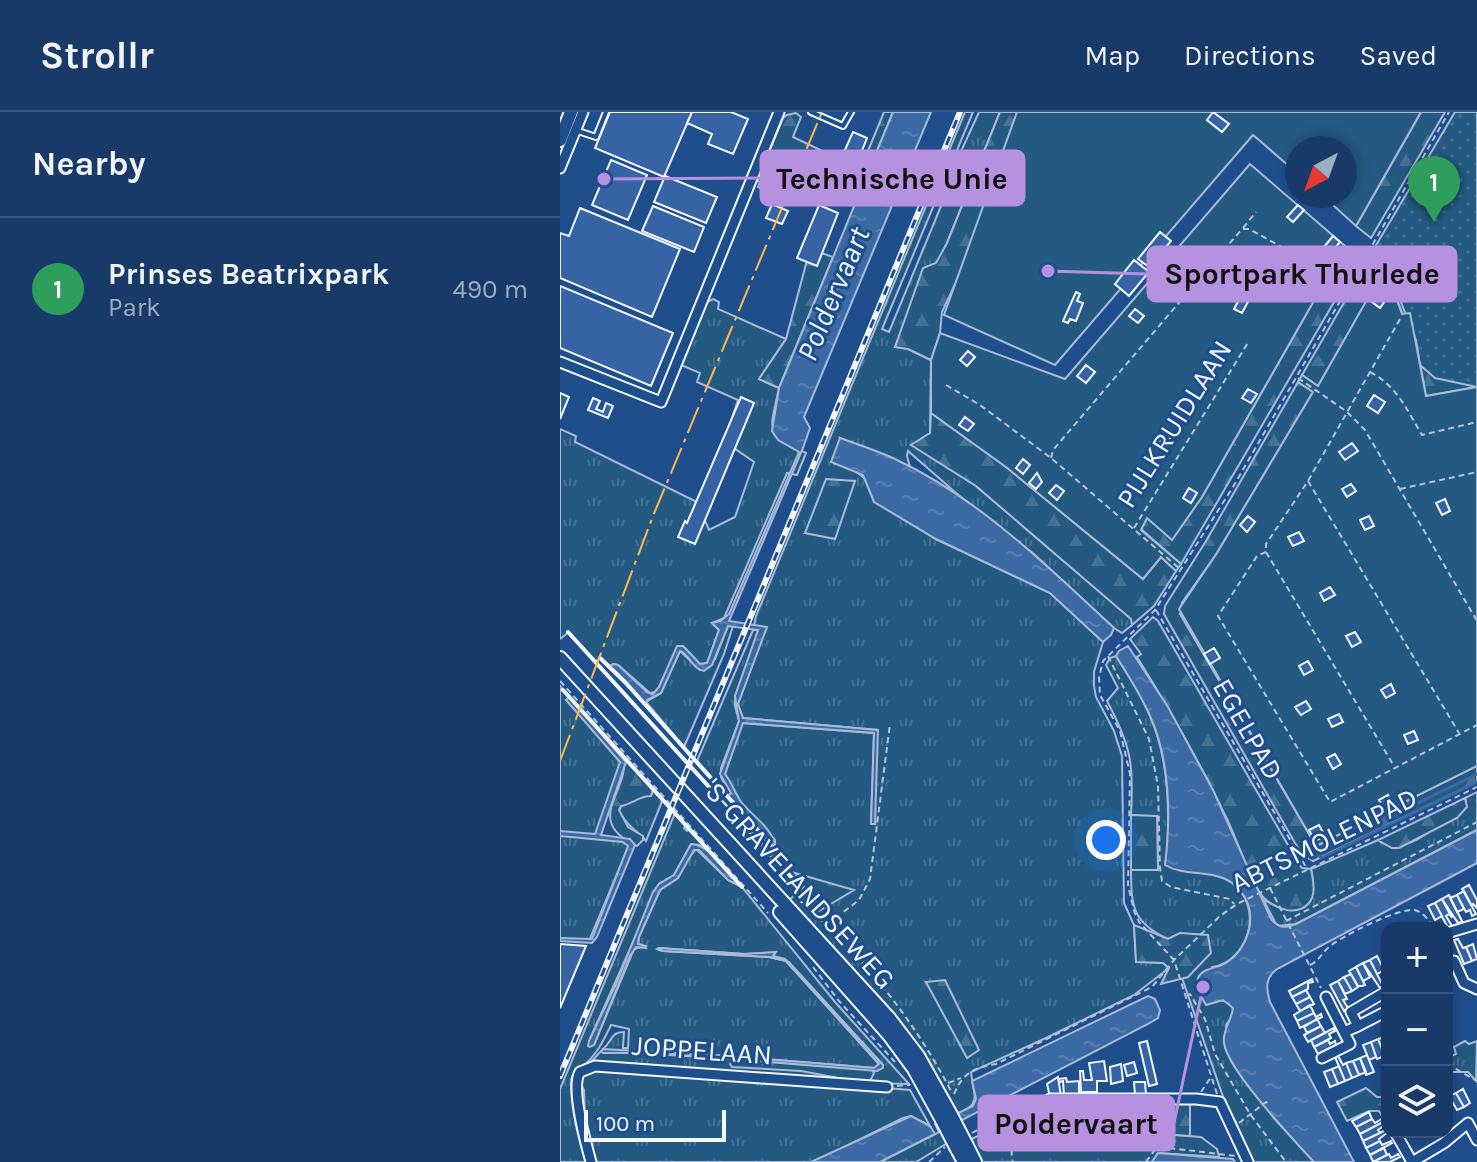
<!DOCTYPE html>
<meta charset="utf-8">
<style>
:root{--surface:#173a69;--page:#244571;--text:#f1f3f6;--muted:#9eadc0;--line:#36547d;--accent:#ffb74d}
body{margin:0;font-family:Karla,sans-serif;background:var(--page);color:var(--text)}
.controls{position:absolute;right:24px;bottom:24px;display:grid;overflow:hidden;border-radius:16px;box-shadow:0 4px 12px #0003}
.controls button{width:72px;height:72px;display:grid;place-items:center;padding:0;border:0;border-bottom:2px solid var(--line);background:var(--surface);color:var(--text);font:40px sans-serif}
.compass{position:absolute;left:725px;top:24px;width:72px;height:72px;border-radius:50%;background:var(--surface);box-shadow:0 4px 12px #0003;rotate:221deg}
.scale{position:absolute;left:24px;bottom:20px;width:142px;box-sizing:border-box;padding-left:8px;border:4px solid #f2f6ff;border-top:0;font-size:22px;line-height:28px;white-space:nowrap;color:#f2f6ff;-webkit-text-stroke:6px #1f4e8c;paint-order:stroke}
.you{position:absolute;left:546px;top:728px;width:28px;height:28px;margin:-20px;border:6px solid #fff;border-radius:50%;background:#1a73e8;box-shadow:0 0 0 12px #1a73e833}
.badge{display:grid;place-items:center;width:52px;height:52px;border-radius:50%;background:var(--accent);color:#fff;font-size:26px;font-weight:700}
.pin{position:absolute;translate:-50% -66px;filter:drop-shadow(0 2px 4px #0008)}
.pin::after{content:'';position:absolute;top:42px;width:28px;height:24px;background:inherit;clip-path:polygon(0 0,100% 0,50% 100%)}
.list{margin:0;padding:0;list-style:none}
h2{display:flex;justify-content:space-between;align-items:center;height:104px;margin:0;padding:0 32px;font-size:34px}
h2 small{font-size:26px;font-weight:400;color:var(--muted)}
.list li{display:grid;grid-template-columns:52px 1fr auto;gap:24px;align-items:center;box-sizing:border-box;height:144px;padding:0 32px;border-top:2px solid var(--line)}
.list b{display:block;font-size:30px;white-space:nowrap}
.list p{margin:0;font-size:26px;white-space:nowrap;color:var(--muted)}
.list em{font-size:26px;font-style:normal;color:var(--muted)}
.icon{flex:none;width:44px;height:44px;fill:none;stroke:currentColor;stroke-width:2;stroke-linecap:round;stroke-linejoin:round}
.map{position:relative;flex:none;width:917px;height:1050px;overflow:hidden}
header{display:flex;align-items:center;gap:48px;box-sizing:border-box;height:112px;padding:0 40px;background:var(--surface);border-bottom:2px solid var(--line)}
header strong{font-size:38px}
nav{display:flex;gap:44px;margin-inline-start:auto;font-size:28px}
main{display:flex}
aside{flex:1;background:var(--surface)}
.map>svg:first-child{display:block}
.grass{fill:url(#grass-tufts);stroke:#a8bbd7;stroke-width:2;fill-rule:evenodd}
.forest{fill:url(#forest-firs);stroke:#a8bbd7;stroke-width:2}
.park{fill:url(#park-dots);stroke:#a8bbd7;stroke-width:2}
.garden{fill:#245a82;stroke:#a8bbd7;stroke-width:2}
.water{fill:url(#water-ripples);stroke:#a8bbd7;stroke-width:2}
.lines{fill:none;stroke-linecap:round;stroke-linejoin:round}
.stream{stroke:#3b69a3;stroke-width:3}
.building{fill:#3563a3;stroke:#f2f6ff;stroke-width:2}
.service-casing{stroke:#f2f6ff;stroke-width:8}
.minor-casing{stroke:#f2f6ff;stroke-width:13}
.secondary-casing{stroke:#f2f6ff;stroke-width:16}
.path{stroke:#b3c4dc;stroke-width:2;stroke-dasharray:6 4;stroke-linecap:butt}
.service{stroke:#1f4e8c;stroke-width:4}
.minor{stroke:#1f4e8c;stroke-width:9}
.secondary{stroke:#1f4e8c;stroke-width:12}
.rail-casing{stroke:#f2f6ff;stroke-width:6}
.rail{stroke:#1f4e8c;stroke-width:3;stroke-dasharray:9;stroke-linecap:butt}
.secondary-bridge-casing{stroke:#f2f6ff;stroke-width:16;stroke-linecap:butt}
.secondary-bridge{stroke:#1f4e8c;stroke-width:12}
.wall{stroke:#f2f6ff;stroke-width:4}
.power{stroke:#ffb74d;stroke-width:2;stroke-dasharray:28 6 4 6;stroke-linecap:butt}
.labels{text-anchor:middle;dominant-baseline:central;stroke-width:6;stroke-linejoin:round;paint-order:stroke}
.street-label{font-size:28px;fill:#f2f6ff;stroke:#1f4e8c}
.water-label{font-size:30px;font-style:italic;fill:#f2f6ff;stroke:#1f4e8c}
.leader{fill:none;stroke:#b691df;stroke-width:3}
.callout-dot{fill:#b691df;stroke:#1f4e8c;stroke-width:3}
.callout{fill:#b691df;stroke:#b691df;stroke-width:3}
.callout-label{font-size:30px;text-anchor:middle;font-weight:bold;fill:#111}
</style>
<header>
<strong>Strollr</strong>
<nav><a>Map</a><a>Directions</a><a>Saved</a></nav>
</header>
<main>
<aside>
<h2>Nearby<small></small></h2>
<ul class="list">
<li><span class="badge" style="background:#2e9e5b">1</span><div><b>Prinses Beatrixpark</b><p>Park</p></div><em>490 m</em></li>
</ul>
</aside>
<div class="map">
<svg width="917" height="1050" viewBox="0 0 917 1050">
<defs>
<pattern id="grass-tufts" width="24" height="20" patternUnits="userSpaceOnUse" patternTransform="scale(2)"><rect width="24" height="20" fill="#245a82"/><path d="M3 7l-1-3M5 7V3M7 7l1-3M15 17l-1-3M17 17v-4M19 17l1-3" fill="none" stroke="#447295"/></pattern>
<pattern id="forest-firs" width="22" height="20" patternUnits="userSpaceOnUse" patternTransform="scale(2)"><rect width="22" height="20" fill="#245a82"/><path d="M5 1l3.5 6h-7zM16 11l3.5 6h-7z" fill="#447295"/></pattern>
<pattern id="park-dots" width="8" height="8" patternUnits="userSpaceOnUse" patternTransform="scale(2)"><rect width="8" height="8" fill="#245a82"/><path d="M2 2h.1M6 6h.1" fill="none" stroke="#447295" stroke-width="1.8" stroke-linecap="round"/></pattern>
<pattern id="water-ripples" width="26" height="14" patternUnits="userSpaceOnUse" patternTransform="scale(2)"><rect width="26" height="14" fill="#3b69a3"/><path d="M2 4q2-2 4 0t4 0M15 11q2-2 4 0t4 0" fill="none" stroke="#587fb1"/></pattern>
</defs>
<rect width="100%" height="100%" fill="#1f4e8c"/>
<path class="grass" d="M405,0H413L322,217L329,220L393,65L397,48L419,0H440L387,131L335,235L348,237L371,248L370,321L352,333L416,374L572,507V513L562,521L554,516L474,442L404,388L348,339L347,344L350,355L280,326L294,358L307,368L314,389L376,427L490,481L543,530L534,560V574L536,585L554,619L562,644L564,791L574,813L576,849L603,851L609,856L574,883L486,926L411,960C415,991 422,990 391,1006L227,790L241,777L214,747L219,742L215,738V728L180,689L165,662L182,611L314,621L311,711L314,712L317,618L183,606L178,592L206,516L194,514L196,504ZM294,369L275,426L246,421H245Z
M153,187L159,190L158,197L226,227L199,267L219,276C210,320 203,321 246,341L237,363L227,361L164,506L152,511L159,518L147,551L140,552L123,534H118L99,575L96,580L90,581L58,553L53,552L49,555L40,546L35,550L9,520L0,527V317L16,324L15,330L137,390L149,418L175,405L194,350L164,329L178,288L137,270L140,261L121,253L147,190Z
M168,514H173L164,542L124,635L86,590L101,581L120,539L140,558L155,547Z
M193,518H198V524L175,584V594L179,609L161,656V666L168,676L164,679L137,649Z
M556,544C568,563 581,582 590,604C610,649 610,704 606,752C624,764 652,757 672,771C704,794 690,849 652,855L658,888L670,890C676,899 672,905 666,913L671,949L713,1005L754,1050H692L668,999L622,866L628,865L621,821L608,827C573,811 571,795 571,758L598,757L597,705L571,703C574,652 571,634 547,589L558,576L546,553L550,546Z
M0,574L8,583V587L58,642L62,650L35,725L70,731L29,829L0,827Z
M93,677L103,687L86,729C77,718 67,715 59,699L61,694L80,684H91Z
M917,680V718L736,812L717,814L703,787C718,796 728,801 745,795L753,770L751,757L818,728C845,750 885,706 906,689L905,686Z
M115,701L126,713L124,716L127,719L130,717L151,741L139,733L131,732L114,763L99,772L29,929L34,933L74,837L85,834L78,832L79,825L100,778L118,766L126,749L136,737L168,768L182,775L275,890L349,972L305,971L314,961L312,958L317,959L323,953L225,847L213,844L214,841L184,842L99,836V838L103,839L209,845L226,849L319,952L315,956L169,944L46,938L43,937C52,930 50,920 64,920L63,936H68L69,917L51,913C44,928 36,944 22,955C18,959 16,957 13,963C6,972 22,1036 26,1050H0V977Z
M905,929L909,932L917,929L916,969L908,960H887V946L896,942L894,935Z
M41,939L176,947L172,948L279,964L295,970L32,952L31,950Z
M27,958L230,968L350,978L370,1014L351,1004L343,1006L254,1050H35L25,1008L24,978L18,967Z
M493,991L588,992L590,1021L641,1025L657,1037L659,1045L598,1041L592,1050H416L405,1030L433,1017L452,1016L468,1007L473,1009L490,1000Z
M395,1012L401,1023L356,1050H320Z"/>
<path class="forest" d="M324,0H333L298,85L291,80Z
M440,0H464L448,58L382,200L380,221L371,248L348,237L335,235L363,156L376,151L387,131Z
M861,0H885L811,126L796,114Z
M236,1L241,5L233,25L271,43L251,89L208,72L205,78L198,75L200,70L197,69L223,6L227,3Z
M848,80L917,253V275L866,284L851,202L843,203L825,157L758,274L742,263Z
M250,137L273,145L219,276L199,267L226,227Z
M768,164L784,173L621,452L581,417L587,406L612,427L642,385Z
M738,270L753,280L657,441L622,491L620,502L756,734L917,654V670L753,749L743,743L735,731L604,502L605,494L646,429Z
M371,301L446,355L583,467L601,445L616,459L594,494L572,513L571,507L416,374L351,333L370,321Z
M266,367L295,369L275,427L245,421Z
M593,505L598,509L739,752L742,756L751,757C753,768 757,783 748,792C735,805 715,796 704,786C692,774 676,725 667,707C640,651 610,598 577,545L581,542L570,527Z
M59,640L93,677L91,684C78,684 73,692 61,694L59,698L68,715L83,724V728L77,734C16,706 81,672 59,640Z
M905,686L907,695L897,706L839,736H832L818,728Z
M571,703L597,704L598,758H571Z
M235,761L294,778L259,799Z
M574,813L608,827L620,821L648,823L651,841L628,865L601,872L609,856L603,851L576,850Z
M385,868L419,938L407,946L366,870Z
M176,947L312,958L314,961L310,969L305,971L241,959L172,955L170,952Z
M806,976L817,985H827V1013L819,999H809L787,1009L777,990Z
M588,992H630V1024L589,1021Z"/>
<path class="park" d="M895,0H917V275L875,266L860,253L856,228L827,155L812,140Z"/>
<path class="garden" d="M457,0H861L796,114L763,84H785V36H737V61L693,23L495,253L384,203Z
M690,52L785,134L771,157L787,167L784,173L768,164L642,385L612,428L587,406L581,418L621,452L616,459L601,445L583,467L446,355L371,301V248L380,221L505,267Z
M825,156L842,202L850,201L866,284L917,275V654L756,734L619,497L657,441L753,280L738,270L742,263L758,274Z"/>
<path class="water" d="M333,0H371L244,305L250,316L243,336L169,509L207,515L178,592L183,606L318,618L315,712H311L314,621L183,611L165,662C172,671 175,681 181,690C192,704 217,719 215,738L168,684L171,681L160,662L179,609L175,584L198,518L168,514L152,553L144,559C132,557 130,543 120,539L101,581L87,588L86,593L49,555L53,552L58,553L87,580L93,582L99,575L117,534H123L140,552L147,551L159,518L152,511L160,509L169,502L239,340L218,328L212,319L219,276Z
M280,326C299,333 319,339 337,348C420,387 488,455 554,516L551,523L543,530L490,481L376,427L314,390L303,363L271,350Z
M568,534L608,595L653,678L711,807C720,817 725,816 736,812L917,718V751L717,857C705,866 706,876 710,890L794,1050H754C734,1028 668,959 664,931C662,918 672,908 673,896L663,888L646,893C642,887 634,872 639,864C645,855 659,856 666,851C687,837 698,807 684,784C665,752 630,768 605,753C611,705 610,648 590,604C581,583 568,563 556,544L559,539Z
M9,585L66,650L41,723L70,727L75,733L37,825L32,831L0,829V826L32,827L68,734L63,730L0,724V719L35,722L60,650L6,588Z
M131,732C152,734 168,759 182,775L168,768L139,738H134L118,766L100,778L79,825L78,832L85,834L86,836L76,835L70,844L34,933L30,935L28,934L29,929L56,872L93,780L99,772L114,763Z
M99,836L184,842L216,840L213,844L229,850L323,953V956L317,959L102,941H43L41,939L43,937L169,944L314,956L319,952L226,849L209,845L103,839L97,837Z
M588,884L595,887L600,898L598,906L588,912L379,1020L375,1012L413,994L416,987L412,969Z
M351,1004L370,1014L375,1022L320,1050H251Z
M598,1041L673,1047L675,1050H592Z"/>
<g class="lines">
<path class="stream" d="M917,662L757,740L761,746L917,670"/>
</g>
<path class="building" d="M50,0H132L104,65L35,36Z
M132,0H171L188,7L173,42L148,32L152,22L127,11Z
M653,0L669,12L662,20L647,8Z
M293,20L307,26L299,46L284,40Z
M51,48L87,63L68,108L32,93Z
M105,64L157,85L146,111L94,90Z
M212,92L228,99L222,112L206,106Z
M259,93L278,101L257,154L237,146Z
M738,93L744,98L733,110L727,105Z
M93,94L144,115L134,140L82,119Z
M20,96L120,137L92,205L0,166V121L9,124Z
M600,120L611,129L589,155L578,147Z
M773,124L780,130L771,141L764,135Z
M574,148L589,160L569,184L555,172Z
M0,174L113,221L91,274L0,236Z
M516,180L520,182L517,189L523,191L516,209L510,207L508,211L503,209Z
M819,180L827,186L820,196L812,190Z
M681,184L689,188L682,201L674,197Z
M575,197L584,204L578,211L569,204Z
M408,239L415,245L407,254L400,248Z
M526,253L535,260L526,271L517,264Z
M688,277L697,282L691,291L682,286Z
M0,281L9,285L0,307Z
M814,283L825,290L818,301L807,294Z
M181,285L194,291L135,432L118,425L125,409L127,411Z
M33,286L40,289L36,297L43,300L46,291L53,294L48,306L28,298Z
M405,305L414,312L408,319L399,313Z
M605,317L613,322L606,333L598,328Z
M792,331L798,339L785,348L779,340Z
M463,347L470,353L463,362L456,356Z
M477,361L482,370L476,377L469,371Z
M791,372L796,379L787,385L782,377Z
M496,373L504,379L497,388L489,381Z
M629,376L637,381L631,391L623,386Z
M885,387L890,399L882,403L876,391Z
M688,404L695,410L687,420L680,413Z
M809,404L814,414L805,418L800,408Z
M739,420L744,429L733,434L728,425Z
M770,475L775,483L764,489L760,481Z
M795,520L801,530L792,535L786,524Z
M654,536L660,546L650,552L644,542Z
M748,549L753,558L744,563L739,554Z
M831,572L835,581L826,586L821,578Z
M746,589L751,597L741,603L735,595Z
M779,602L783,610L772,615L768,607Z
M854,619L858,628L848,632L844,623Z
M775,642L781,652L773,657L767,646Z
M828,683L833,693L824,698L819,688Z
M759,713L765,724L755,729L749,718Z
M909,773L917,788V796L913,792L911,793L902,777Z
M904,779L916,802L912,804L910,798L906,800L897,783Z
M889,783L902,809V810L898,811L882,787Z
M897,783L904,797L897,800L890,786Z
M882,787L892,806L889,802L886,804L892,814L888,816L875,791Z
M875,791L882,804L875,808L868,794Z
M898,827L903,836L906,835L912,849L904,852L894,828Z
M0,832L26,834L0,896Z
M913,832L917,847L912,849L906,835Z
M817,844L824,858L817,862L810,848Z
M810,848L823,874L820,876L803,851Z
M803,851L810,865L803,869L796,855Z
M796,855L805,873L802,874H798L789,859Z
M791,862L798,875L792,879L784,865Z
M784,865L792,879L785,882L778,869Z
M752,867L753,870L748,871V877L732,885L729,879Z
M778,869L787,887L783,888L788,896L784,899L770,873Z
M746,878L750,885L736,892L732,885Z
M750,885L754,892L740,899L736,892Z
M750,893L754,901L737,909L734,903Z
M754,901L756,905L761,902L762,905L740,916L737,909Z
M757,907L761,914L747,921L744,915Z
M761,914L765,921L748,930L744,923Z
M774,916L775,919L769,922L771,926L754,935L751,928Z
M826,925L827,941L824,942L818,927Z
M818,927L825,944L817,947L811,930Z
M768,928L770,932L775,929L776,933L758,942L754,935Z
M587,929L597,972L589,974L579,931Z
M811,930L816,945L809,948L803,933Z
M807,943L814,960L806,963L800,946Z
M778,944L783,953L786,951L792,966L785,969L775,945Z
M800,946L806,960L799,963L793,949Z
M544,949L547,969H537V980H521L520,959H523L524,968H532L529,951Z
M793,949L799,963L792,966L786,951Z
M574,950L577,961L567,964L564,953Z
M561,952L563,969L551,972L550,955Z
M779,954L785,969L778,972L772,957Z
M772,957L778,972L770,975L764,960Z
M498,965L501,984L490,985L487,972Z
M506,966L507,970L519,969V983L504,984L503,969L499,970L498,967Z
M574,970H585L586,983H575Z
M903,977L910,991L904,995L896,981Z
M896,981L904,995L897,998L889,984Z
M809,1000L812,1007L796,1015L792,1009Z
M823,1006L825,1009L800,1022L796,1015L812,1007L815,1011Z
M825,1009L826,1012L818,1018L820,1021L803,1029L800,1022Z
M826,1018L827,1021L819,1027L820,1029L806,1036L803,1029Z
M820,1029L822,1033L831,1029L832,1031L810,1043L806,1036Z
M824,1036L827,1043L813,1050L810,1043Z
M829,1042L831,1046L838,1042L840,1045L830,1050H813Z"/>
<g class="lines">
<defs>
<path id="service" d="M251,0L283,14L291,0
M18,19L36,25L46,0"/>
<path id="minor" d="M0,56L23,0
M0,250L101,290L219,0
M887,821L917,812
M887,851L894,849L904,871L917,877
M798,914L827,899
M784,920L798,914L791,900L827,879
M762,946L790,932L766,885
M467,998L490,987H636L660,990L688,1050
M835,1020L852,1050
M31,1050C26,1032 10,975 20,960L35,954L327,975
M852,1050L884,1031L908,1011L917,1028"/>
<path id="secondary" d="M0,28L11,0
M0,546L329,906L358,944L391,1003
M220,800L329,923L354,957L382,1008
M407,1034L415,1050
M397,1037L404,1050"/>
</defs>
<use href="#service" class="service-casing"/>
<use href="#minor" class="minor-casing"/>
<use href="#secondary" class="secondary-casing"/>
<path class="path" d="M683,116L696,100
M840,207L748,369L706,432V440L697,444L658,504L770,690L917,613
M810,260C837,274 847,298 862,323L917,310
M738,266L786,299L805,318L917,509
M386,273L420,293L491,346L620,457
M491,346L493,338L682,117H689L787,171
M748,369L899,621
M840,377L917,360
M574,416L689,229
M706,440L834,654
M596,498L746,755
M548,544L589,627L598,674L600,756L602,769L611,775L670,787L674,792
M0,569L208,801
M710,776L761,876
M238,787C301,843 352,904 391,979
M726,809L917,710
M268,812L299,788L310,767L330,612
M750,853C759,849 761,842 768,836C779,825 840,795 855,798C864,801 869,808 873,816
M253,855L279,889L335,950
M627,884L630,882L645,907L655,942L690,1002L726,1050
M887,952L917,969
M388,971L401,966
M337,974L350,973
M641,980L651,965
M394,982C403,961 413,956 436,952L592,875L614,848L660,804L677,792L917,675
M657,982L614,848L579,810L574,799L568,773L570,662L560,619L540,583L539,566L543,549L595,498L673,375L889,0
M450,1008C456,1022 449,1036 453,1050
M679,1011L706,990L709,993
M412,1021L430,1011L458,1003
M421,1036L453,1021
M369,1050L385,1035
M586,1050L594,1039L601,1035L676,1044"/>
<use href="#service" class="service"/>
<use href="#minor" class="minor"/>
<use href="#secondary" class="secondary"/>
<defs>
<path id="rail" d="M0,964L400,0"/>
</defs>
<use href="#rail" class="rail-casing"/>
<use href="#rail" class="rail"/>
<defs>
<path id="secondary-bridge" d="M391,1003L407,1034
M382,1008L397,1037"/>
</defs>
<use href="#secondary-bridge" class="secondary-bridge-casing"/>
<use href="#secondary-bridge" class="secondary-bridge"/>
<path class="wall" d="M8,520L242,777
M40,546L65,570L219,742
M3,578L182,775"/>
<path class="power" d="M0,649L93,404L262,0"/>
</g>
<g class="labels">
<g class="street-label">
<text transform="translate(614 312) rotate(-58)">PIJLKRUIDLAAN</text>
<text transform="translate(688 617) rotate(60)">EGELPAD</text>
<text transform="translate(764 728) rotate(-26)">ABTSMOLENPAD</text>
<text transform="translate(239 772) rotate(48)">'S-GRAVELANDSEWEG</text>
<text transform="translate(142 938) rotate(4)">JOPPELAAN</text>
</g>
<g class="water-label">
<text transform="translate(273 182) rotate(-67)">Poldervaart</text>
</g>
</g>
<path class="leader" d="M44 67L201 66M488 159L588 162M643 875L614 1011"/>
<g class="callout-dot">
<circle cx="44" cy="67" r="8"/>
<circle cx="488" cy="159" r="8"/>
<circle cx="643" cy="875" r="8"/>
</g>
<g class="callout">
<rect x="201" y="39" width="263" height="54" rx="8"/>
<rect x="588" y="135" width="308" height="54" rx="8"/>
<rect x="419" y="984" width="195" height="54" rx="8"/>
</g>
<g class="callout-label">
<text x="332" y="77">Technische Unie</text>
<text x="742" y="172">Sportpark Thurlede</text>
<text x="516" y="1022">Poldervaart</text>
</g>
</svg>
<div class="controls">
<button>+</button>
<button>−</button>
<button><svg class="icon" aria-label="layers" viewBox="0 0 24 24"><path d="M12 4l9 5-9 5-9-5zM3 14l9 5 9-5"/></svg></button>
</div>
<svg class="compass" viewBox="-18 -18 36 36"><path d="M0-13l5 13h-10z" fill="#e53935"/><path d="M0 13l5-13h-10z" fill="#9eadc0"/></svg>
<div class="scale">100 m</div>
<div class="you"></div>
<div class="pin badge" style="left:874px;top:110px;background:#2e9e5b">1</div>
</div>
</main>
